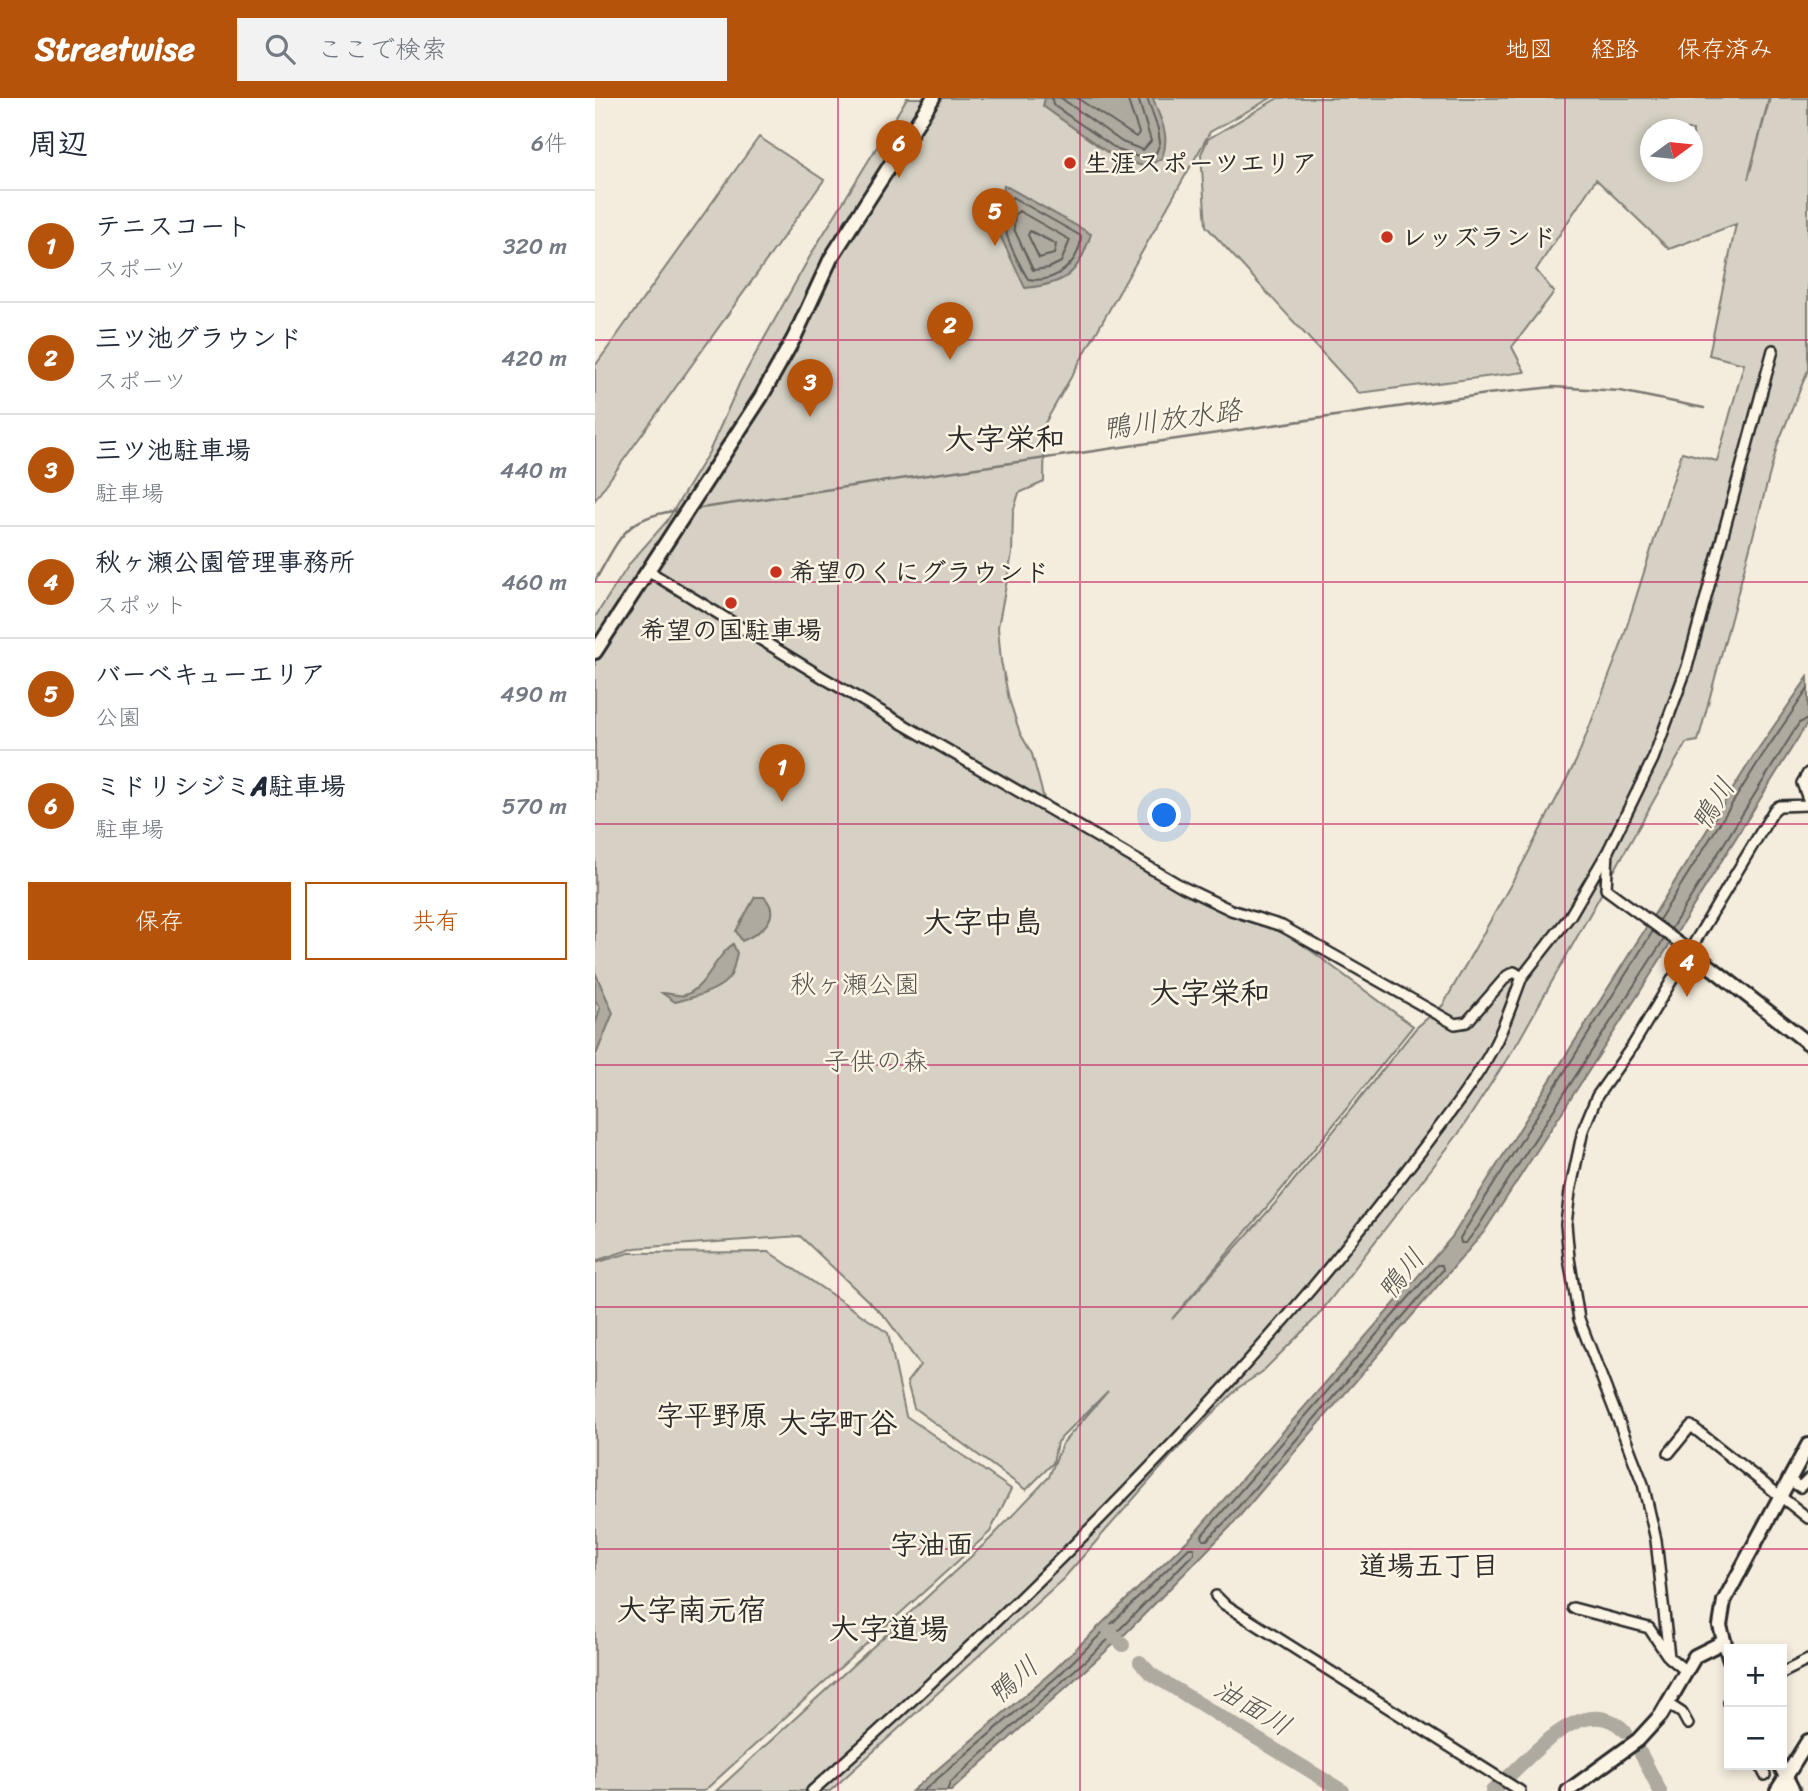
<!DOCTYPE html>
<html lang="ja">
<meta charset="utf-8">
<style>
:root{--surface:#fff;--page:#f2f2f3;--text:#1f2937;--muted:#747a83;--line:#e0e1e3;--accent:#b45309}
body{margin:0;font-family:Sriracha,"Klee One",sans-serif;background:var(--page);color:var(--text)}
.controls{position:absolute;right:21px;bottom:21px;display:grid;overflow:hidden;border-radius:0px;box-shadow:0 4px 10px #0003}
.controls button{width:63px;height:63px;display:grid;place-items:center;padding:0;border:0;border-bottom:2px solid var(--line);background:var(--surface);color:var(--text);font:35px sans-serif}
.compass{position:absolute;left:1045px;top:21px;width:63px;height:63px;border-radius:50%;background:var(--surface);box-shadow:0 4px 10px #0003;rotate:75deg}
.you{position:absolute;left:570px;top:718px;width:24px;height:24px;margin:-18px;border:5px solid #fff;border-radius:50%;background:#1a73e8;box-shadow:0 0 0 10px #1a73e833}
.badge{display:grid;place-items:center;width:46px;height:46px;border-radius:50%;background:var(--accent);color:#fff;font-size:23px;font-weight:700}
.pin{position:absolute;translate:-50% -58px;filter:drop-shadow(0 2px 4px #0008)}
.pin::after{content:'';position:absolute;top:37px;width:24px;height:21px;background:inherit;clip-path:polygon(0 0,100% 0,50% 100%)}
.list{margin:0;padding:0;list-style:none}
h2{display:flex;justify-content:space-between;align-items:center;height:91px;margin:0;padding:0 28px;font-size:30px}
h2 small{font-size:23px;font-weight:400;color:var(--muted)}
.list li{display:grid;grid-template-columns:46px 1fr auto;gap:21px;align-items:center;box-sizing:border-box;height:112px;padding:0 28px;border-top:2px solid var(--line)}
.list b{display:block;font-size:26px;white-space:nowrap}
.list p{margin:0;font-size:23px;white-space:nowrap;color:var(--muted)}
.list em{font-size:23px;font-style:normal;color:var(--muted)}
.actions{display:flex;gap:14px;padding:21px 28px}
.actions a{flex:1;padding:16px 0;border:2px solid var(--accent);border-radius:0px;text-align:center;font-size:24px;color:var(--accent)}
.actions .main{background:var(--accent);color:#fff}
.icon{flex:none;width:38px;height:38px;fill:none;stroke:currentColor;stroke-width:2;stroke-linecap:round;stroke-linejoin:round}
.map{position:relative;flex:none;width:1213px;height:1693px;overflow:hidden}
header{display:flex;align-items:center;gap:42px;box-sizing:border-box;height:98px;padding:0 35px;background:var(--accent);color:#fff}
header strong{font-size:33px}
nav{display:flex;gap:38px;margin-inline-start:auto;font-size:24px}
.search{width:490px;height:63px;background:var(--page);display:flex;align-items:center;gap:18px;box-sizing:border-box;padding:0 24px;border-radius:0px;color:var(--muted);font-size:26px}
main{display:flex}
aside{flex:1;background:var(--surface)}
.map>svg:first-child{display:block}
.green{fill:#d6d1c4;stroke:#807e78;stroke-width:2;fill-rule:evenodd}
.water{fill:#afaaa0;stroke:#7a7771;stroke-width:2}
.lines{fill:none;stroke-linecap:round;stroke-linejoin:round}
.shore{stroke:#605e5a;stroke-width:2}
.stream{stroke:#7a7771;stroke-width:2.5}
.river{stroke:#afaaa0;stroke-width:14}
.street-casing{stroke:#2b2b2b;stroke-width:14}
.secondary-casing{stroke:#2b2b2b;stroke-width:18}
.street{stroke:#fcf5e5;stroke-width:9}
.secondary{stroke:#fcf5e5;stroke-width:12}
.grid{fill:none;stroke:#c2185b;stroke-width:2;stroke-opacity:0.55}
.poi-dot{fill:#c8321e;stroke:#fcf5e5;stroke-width:2.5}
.labels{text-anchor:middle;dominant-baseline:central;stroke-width:5;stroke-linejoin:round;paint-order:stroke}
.poi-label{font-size:26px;font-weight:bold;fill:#2b2b2b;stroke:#fcf5e5;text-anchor:start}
.park-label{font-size:26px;fill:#565451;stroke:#fcf5e5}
.water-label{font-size:28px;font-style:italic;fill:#595754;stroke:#fcf5e5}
.neighbourhood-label{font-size:28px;font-weight:bold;fill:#2b2b2b;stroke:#fcf5e5}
.quarter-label{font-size:30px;font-weight:bold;fill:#2b2b2b;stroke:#fcf5e5}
</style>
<header>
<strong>Streetwise</strong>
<div class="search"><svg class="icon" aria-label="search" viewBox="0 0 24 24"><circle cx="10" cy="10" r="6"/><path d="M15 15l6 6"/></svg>ここで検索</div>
<nav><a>地図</a><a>経路</a><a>保存済み</a></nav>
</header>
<main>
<aside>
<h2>周辺<small>6件</small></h2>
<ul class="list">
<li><span class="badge">1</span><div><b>テニスコート</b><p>スポーツ</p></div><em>320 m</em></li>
<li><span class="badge">2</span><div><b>三ツ池グラウンド</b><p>スポーツ</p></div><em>420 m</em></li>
<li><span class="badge">3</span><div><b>三ツ池駐車場</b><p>駐車場</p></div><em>440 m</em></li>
<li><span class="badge">4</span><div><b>秋ヶ瀬公園管理事務所</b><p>スポット</p></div><em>460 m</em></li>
<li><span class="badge">5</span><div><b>バーベキューエリア</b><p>公園</p></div><em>490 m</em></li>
<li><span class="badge">6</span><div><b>ミドリシジミA駐車場</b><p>駐車場</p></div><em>570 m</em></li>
</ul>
<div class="actions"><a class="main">保存</a><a>共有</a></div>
</aside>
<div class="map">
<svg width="1213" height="1693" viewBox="0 0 1213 1693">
<rect width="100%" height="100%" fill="#f4edde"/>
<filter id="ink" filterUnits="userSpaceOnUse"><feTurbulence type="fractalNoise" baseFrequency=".0143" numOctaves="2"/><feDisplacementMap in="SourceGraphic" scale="14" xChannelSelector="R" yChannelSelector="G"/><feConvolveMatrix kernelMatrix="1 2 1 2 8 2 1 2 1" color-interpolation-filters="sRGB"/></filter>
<g filter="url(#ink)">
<path class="green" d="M312,0H676L615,34L450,325L449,384L424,395L418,414L417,456L403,529L406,563L414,601L425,635L437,656L452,712L554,772L688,832L818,928L687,1091L577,1221L684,1101L821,930L848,907L929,763L981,663L1025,550L1087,354L1122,363L1149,266L1114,257L1141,126L1074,151L1001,81L941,172L959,194L917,249L930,274L764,295L611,128L606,56L613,41L683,0H1174L1153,81L1175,0H1213V272L1183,345L1103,643L1091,645L923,944L864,1035L721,1220L667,1274L643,1290L578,1356L468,1481L235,1693H121L395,1441L454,1379L467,1346L513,1293L462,1344L458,1365L431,1392L319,1310L312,1284L325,1267L291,1220L205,1138L40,1150L0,1163V519L35,465L72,423L114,354L145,284L218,153ZM1056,32H1098V74H1056Z
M164,39L229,82L0,402V268Z
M174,1154L293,1235L311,1318L416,1391L395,1434L109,1693H0V1165L34,1155Z"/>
<path class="water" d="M450,0H558C565,22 576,36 567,60L551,69L519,59L448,8Z
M409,87L496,136C483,175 473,186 430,190L403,133Z
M1213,579V624L1043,897L889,1134L636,1428L530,1536L356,1693H317L459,1572L599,1436L857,1139L1161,654Z
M160,799H169C188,818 166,835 147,843L141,833Z
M138,846L142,855C140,862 139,871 136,877C127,893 96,900 80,904L67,895C75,895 84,899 90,897C112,889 119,859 138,846Z
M0,874L18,915L0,959V927L5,910L0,902Z"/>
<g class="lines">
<path class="shore" d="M457,0L458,7L523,52L549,61L561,55L565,45L563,31L552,0
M466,0L527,44L548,52L556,43L543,0
M482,0L541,39L544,35L532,0
M417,99L486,138C485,165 460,186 433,181C422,162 396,119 417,99Z
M424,113L475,142L466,164L454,170L438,172L419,131L420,116Z
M435,133L461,146L459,156L444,160L433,137Z
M1064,822L1167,658L1213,591
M1076,831L1204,625L1213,621
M1058,833L865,1140L866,1145H871L883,1129L1069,841
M842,1167H847L848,1172L631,1423L612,1442H608L607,1437Z
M328,1693L464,1577L594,1450H599V1455L525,1531L355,1685L352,1693"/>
<path class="stream" d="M99,411L892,296L958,289L1025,293L1109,310
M0,483C26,438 30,418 86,412"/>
<path class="river" d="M514,1533L528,1547
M545,1564L556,1576L748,1693
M1046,1656L1065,1693
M897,1693C931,1667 986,1589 1030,1633"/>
<defs>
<path id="street" d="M55,474L227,579L588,789L636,812L687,828L860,926L872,924L912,878L919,874L927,879L975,818L1013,753L1011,791L1094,852
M1213,675L1207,685L1213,701
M1013,753L1058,661L1092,569L1178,252
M1074,1355L1096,1328L1213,1420
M1194,1382L1205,1389L1213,1381
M621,1498L629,1506L925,1693
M978,1510L1054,1530L1072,1557
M1091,1573L1074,1559L1061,1442L1048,1386L984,1221L974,1160L971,1126L975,1094L988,1032L1002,998L1038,947L1179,712L1184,708L1213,707
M1187,1575L1213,1562
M1134,1604V1605
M1073,1606L1087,1615L1093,1626
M1165,1667L1170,1677
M217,1693C394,1536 564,1370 717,1190C757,1142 795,1094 833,1044C856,1014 880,983 898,950C910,928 918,902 927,879"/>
<path id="secondary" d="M0,554L166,299L199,240L236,160L338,0
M1094,852L1213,945
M1134,1560L1125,1528L1129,1503L1213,1347
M1185,1667L1198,1693
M973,1693L1043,1642L1066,1617L1100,1558L1128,1544
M1182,1693L1213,1643"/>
</defs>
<use href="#street" class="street-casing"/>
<use href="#secondary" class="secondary-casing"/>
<use href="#street" class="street"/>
<use href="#secondary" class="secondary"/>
</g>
</g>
<path class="grid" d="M243,0V1693M485,0V1693M728,0V1693M970,0V1693M0,242H1213M0,484H1213M0,726H1213M0,967H1213M0,1209H1213M0,1451H1213"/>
<g class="poi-dot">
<circle cx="475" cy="65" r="7"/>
<circle cx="792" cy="139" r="7"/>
<circle cx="181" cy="474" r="7"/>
<circle cx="136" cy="505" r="7"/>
</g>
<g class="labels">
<g class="poi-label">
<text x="489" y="65">生涯スポーツエリア</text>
<text x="806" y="139">レッズランド</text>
<text x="195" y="474">希望のくにグラウンド</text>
<text x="136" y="532" text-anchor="middle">希望の国駐車場</text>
</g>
<g class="park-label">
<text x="260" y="886">秋ヶ瀬公園</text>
<text x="281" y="963">子供の森</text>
</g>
<g class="water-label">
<text transform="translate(577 321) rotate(-8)">鴨川放水路</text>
<text transform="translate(1118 706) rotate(-58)">鴨川</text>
<text transform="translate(806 1176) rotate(-51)">鴨川</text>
<text transform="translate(418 1582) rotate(-41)">鴨川</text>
<text transform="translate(658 1609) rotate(31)">油面川</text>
</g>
<g class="neighbourhood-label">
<text x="117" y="1317">字平野原</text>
<text x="337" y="1446">字油面</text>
<text x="834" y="1467">道場五丁目</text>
</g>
<g class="quarter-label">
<text x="410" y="341">大字栄和</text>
<text x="388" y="824">大字中島</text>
<text x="615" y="895">大字栄和</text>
<text x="243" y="1325">大字町谷</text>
<text x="97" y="1512">大字南元宿</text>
<text x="294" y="1531">大字道場</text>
</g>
</g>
</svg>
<div class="controls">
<button>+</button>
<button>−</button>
</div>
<svg class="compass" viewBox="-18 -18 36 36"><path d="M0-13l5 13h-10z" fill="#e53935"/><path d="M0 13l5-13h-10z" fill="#747a83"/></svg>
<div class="you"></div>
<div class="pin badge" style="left:187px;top:704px">1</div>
<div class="pin badge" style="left:355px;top:262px">2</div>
<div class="pin badge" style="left:215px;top:319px">3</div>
<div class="pin badge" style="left:1092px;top:899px">4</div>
<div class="pin badge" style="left:400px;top:148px">5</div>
<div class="pin badge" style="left:304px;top:80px">6</div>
</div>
</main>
